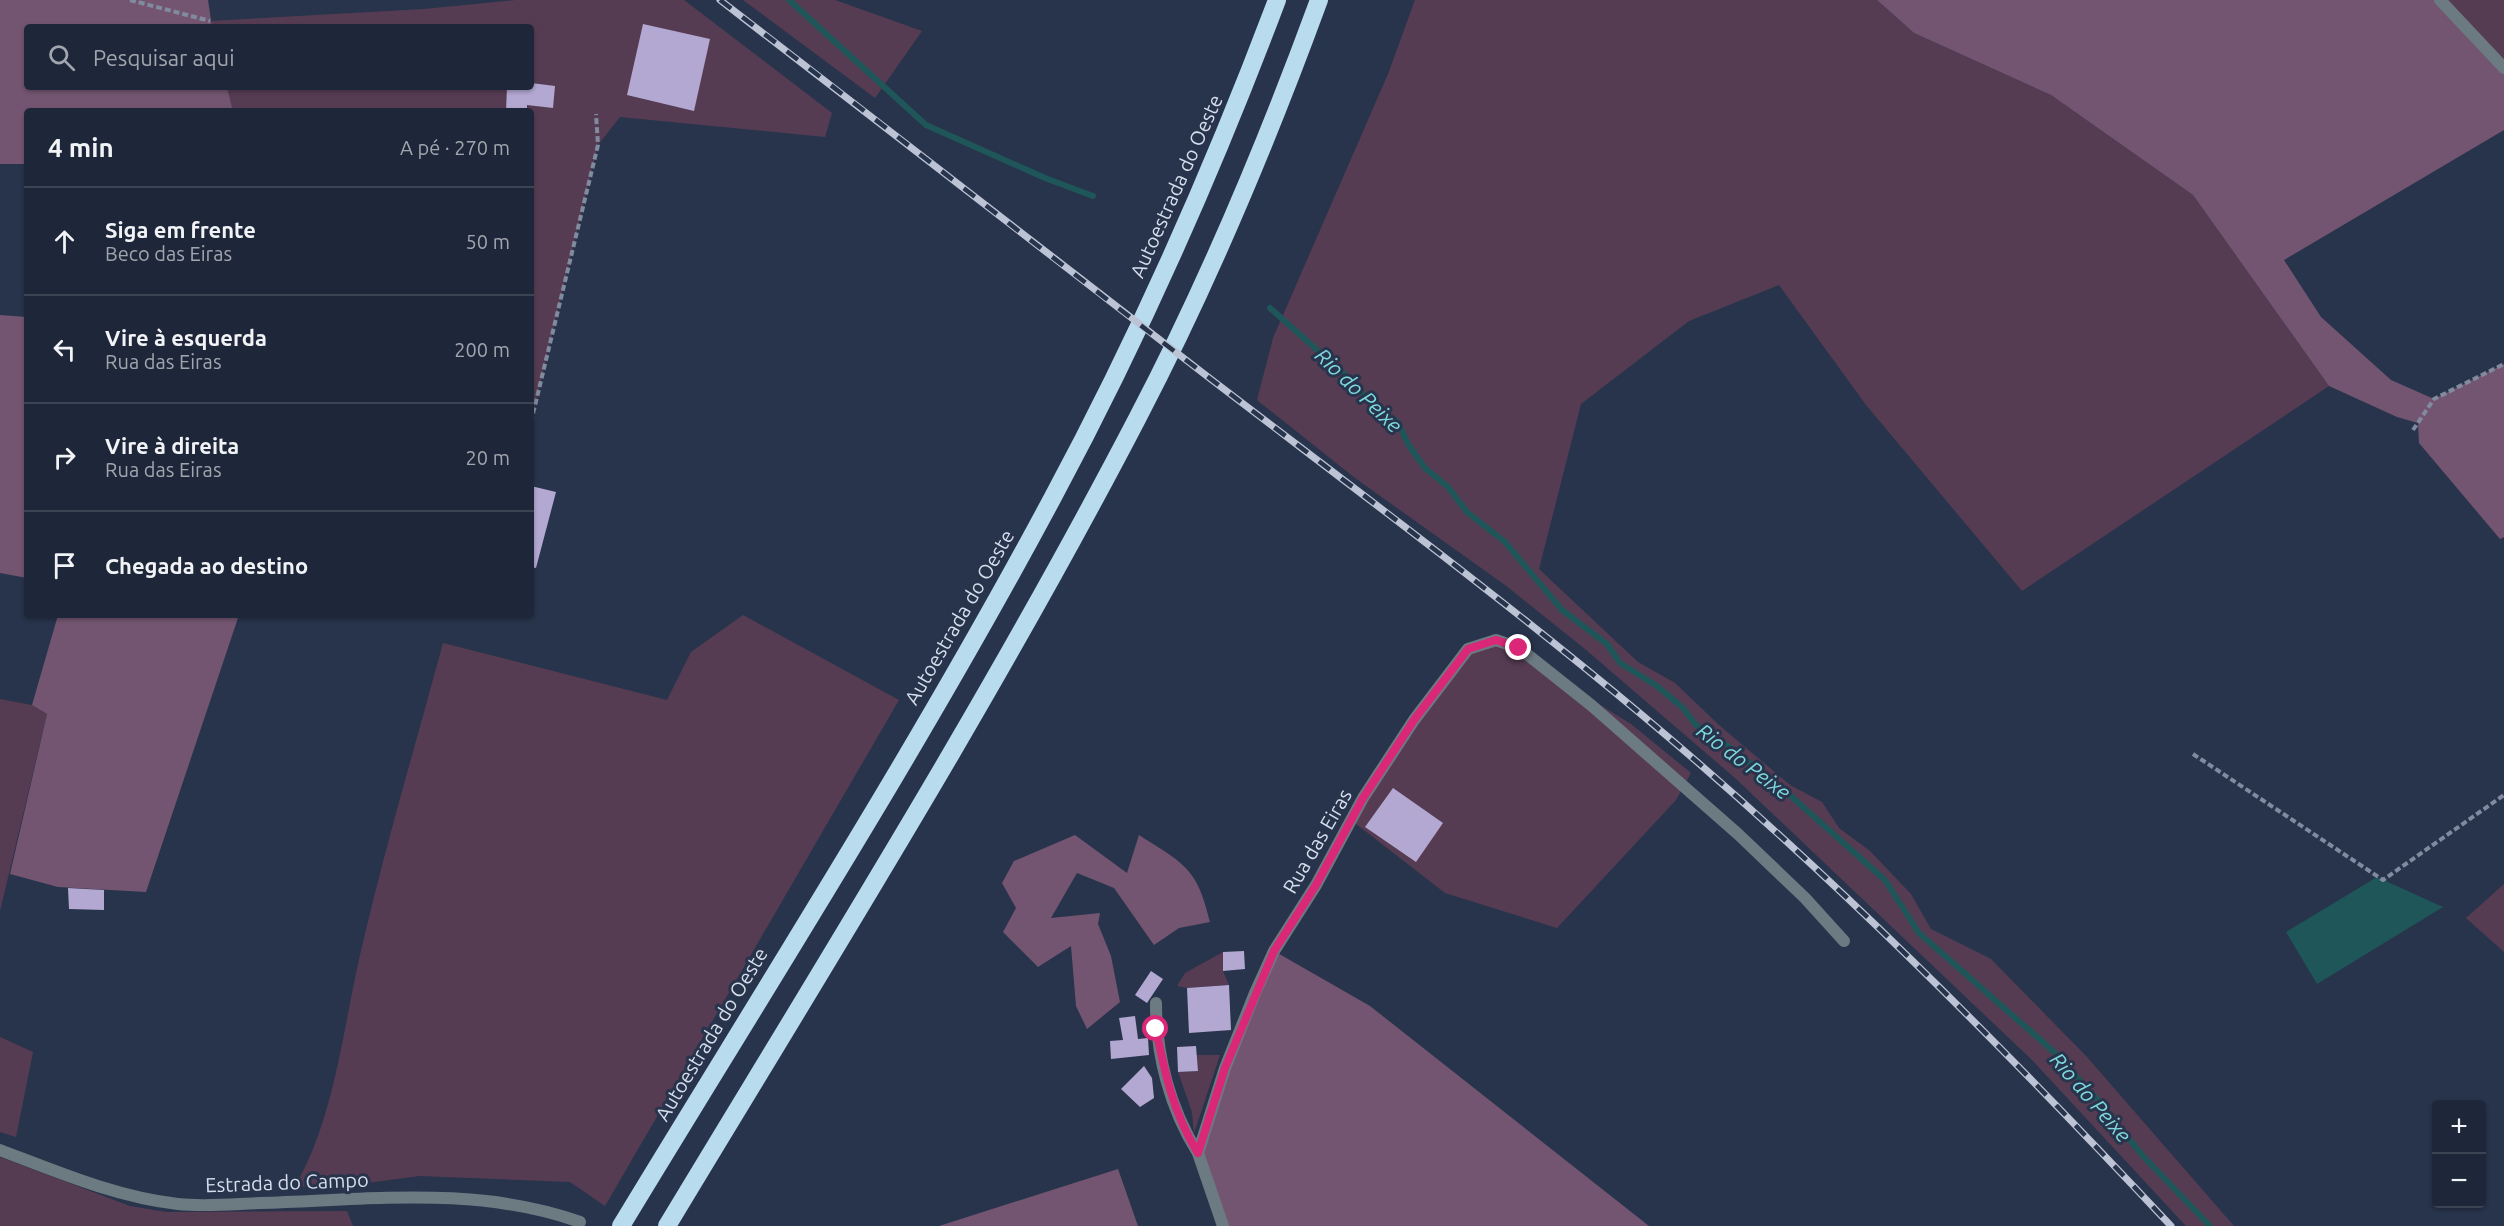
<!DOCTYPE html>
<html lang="pt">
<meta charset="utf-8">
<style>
:root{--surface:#1e2739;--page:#262f41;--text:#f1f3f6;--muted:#a1a5ae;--line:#3c4453}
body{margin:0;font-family:Ubuntu,sans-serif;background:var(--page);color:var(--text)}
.controls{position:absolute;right:18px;bottom:18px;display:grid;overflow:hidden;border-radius:6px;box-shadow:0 2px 4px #0004}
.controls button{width:54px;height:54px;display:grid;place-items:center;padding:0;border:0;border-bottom:2px solid var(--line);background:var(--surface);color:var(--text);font:30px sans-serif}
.stop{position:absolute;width:18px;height:18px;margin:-14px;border:4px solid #db2777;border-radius:50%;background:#fff}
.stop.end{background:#db2777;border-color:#fff;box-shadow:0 2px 6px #0008}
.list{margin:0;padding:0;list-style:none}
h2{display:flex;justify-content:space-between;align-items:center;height:78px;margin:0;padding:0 24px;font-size:26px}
h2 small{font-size:20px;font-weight:400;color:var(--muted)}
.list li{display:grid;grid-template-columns:39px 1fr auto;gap:18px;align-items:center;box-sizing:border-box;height:108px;padding:0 24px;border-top:2px solid var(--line)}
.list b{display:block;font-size:22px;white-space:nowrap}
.list p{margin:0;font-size:20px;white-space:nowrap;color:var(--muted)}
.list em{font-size:20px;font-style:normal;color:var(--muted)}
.icon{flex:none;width:33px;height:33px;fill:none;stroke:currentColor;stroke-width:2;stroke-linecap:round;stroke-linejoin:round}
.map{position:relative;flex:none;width:2504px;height:1226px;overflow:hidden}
.search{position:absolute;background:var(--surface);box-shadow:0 2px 4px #0004;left:24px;top:24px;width:510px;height:66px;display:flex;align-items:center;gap:15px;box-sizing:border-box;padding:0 21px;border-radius:6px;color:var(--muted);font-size:22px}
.panel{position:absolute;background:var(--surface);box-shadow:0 2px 4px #0004;left:24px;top:108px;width:510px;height:510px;border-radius:6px}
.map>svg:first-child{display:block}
.green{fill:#563c53}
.forest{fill:#745571}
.water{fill:#1e5659}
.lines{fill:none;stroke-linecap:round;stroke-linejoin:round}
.stream{stroke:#1e5659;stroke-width:6}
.building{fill:#b3a8d1}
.path{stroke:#818b9f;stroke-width:4;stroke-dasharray:6 3;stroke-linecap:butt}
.minor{stroke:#6c7a82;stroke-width:12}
.tertiary{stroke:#6c7a82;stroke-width:12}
.motorway{stroke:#b8dbee;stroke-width:18}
.rail-casing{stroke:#bbc3d4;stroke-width:7}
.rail{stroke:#28344c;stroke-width:4.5;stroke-dasharray:14;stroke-linecap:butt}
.route{stroke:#db2777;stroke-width:8}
.labels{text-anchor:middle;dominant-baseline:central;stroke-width:6;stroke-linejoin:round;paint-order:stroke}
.street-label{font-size:20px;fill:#d6deed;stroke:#28344c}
.water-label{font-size:21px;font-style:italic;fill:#7dd9dd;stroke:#28344c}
</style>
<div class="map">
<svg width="2504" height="1226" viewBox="0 0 2504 1226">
<rect width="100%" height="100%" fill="#28344c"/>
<path class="green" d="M516,0H684L832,113L825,137L620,117L598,145L531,422V111H233L227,87H531V27H212L210,21L424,9Z
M743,0H835L922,31L875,98Z
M1415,0H1877L1914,33L2051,95L2193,195L2329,386L2022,591L1866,405L1779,285L1689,321L1581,404L1539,569L1638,662L1675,683L1719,725L1790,785L1822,802L1839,828L1870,851L1911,894L1931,929L1991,959L2087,1057L2234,1226H2186L2031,1059L1735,778L1585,649L1505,585L1355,478L1257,400L1273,338L1388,74Z
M2439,0H2504V70Z
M743,615L899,700L605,1206L570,1182L419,1176L330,1188L295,1186C334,1120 343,1029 360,955C384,850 415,747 443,643L667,700L691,652Z
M1496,640L1631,724L1691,773L1676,800L1557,928L1445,893L1351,820L1468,649Z
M0,699L32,705L47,714L0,911Z
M2504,884V952L2466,918Z
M1223,952V971L1229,985L1187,988L1177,986L1185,973Z
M0,1037L33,1052L16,1137L0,1132Z
M1196,1055H1220L1194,1133L1192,1112L1178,1072L1198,1071Z
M0,1157L130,1206L166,1212L347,1211L353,1226H0Z"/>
<path class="forest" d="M0,0H208L212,27H27V87H227L233,111H27V164H0Z
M1877,0H2440L2504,68V130L2284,260L2321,317L2391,380L2434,399L2504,364V537L2500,539L2419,443L2418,423L2397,417L2329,386L2193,195L2051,95L1914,33Z
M0,315L27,317V578L0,573Z
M58,615H239L146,892L58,887L10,874L47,714L32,705Z
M1075,835L1127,873L1139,835C1184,864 1197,867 1210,922L1179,928L1154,945L1114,888L1077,873L1051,918L1100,913L1098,924L1111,956L1120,1002L1087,1029L1076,1006L1071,946L1038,967L1003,932L1016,908L1002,883L1014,861Z
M1274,951L1370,1006L1649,1226H1223L1198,1153Z
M1118,1169L1138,1226H939Z"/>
<path class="water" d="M2377,877L2443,907L2317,984L2286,932Z"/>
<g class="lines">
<path class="stream" d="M789,0L926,125L1045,178L1093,196
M1270,308L1352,381L1372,405L1398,422L1408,444L1425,468L1448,487L1467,512L1505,542L1562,610L1607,644L1620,663L1657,686L1683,708L1696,725L1731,748L1783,789L1885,880L1919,933L2054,1052L2096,1098L2143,1156L2210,1226"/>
</g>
<path class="building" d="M643,24L710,39L694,111L627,95Z
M531,83L555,86L553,108L527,105V111H506L507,87H531Z
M531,486L556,492L536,568L531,567Z
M1393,788L1443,823L1416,862L1365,827Z
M68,888L104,890V910L69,909Z
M1244,951L1245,969L1223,971V952Z
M1151,971L1163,979L1147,1003L1135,995Z
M1229,985L1231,1030L1189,1033L1187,988Z
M1135,1016L1138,1039L1148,1038L1149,1055L1111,1059L1110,1041L1123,1040L1119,1018Z
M1196,1046L1198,1071L1178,1072L1177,1047Z
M1144,1066L1152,1078L1154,1098L1140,1107L1121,1089Z"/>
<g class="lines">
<path class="path" d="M130,0L210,21
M531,422L598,145L596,114
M2413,430L2434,399L2504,364
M2193,754L2383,880L2504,795"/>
<path class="minor" d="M2440,0L2504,68
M1156,1003C1156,1055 1170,1109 1198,1153
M1223,1226L1198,1153L1225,1068L1255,993L1274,951L1316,885L1363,798L1414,720L1468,649L1496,640L1519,648L1591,705L1738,834L1805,898L1844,941"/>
<path class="tertiary" d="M0,1150C58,1172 116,1197 178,1204C205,1207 233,1204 260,1203C368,1200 477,1185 580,1222"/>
<path class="motorway" d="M621,1226C767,985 920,746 1053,497C1139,337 1213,170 1277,0
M667,1226C828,959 994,694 1138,417C1208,283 1267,142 1319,0"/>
<defs>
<path id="rail" d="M720,0C885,126 1047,254 1212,380C1356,490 1502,598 1642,715C1830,872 2003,1047 2171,1226"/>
</defs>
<use href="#rail" class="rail-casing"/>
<use href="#rail" class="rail"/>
</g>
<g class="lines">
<path class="route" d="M1156,1029C1165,1074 1174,1115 1198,1153L1225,1068L1274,951L1316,885L1363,798L1414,720L1468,649L1496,640L1519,648"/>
</g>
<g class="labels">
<g class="street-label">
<text transform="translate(1176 186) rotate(-66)">Autoestrada do Oeste</text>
<text transform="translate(959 617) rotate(-60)">Autoestrada do Oeste</text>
<text transform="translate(1317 841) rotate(-60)">Rua das Eiras</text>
<text transform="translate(711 1034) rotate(-59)">Autoestrada do Oeste</text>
<text transform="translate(287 1182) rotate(-2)">Estrada do Campo</text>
</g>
<g class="water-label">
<text transform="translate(1359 390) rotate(44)">Rio do Peixe</text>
<text transform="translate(1744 761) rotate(37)">Rio do Peixe</text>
<text transform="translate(2091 1097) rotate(49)">Rio do Peixe</text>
</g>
</g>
</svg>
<div class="controls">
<button>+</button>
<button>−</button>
</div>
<div class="stop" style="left:1156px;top:1029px"></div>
<div class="stop end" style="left:1519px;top:648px"></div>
<div class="search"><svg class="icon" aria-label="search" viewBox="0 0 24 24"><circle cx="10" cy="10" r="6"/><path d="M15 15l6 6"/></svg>Pesquisar aqui</div>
<section class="panel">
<h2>4 min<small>A pé · 270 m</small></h2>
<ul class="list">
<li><svg class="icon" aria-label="ahead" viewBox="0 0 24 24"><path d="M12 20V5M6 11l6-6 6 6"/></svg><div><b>Siga em frente</b><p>Beco das Eiras</p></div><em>50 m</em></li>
<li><svg class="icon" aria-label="left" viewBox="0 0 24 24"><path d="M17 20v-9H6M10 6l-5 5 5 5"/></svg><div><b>Vire à esquerda</b><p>Rua das Eiras</p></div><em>200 m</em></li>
<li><svg class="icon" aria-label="right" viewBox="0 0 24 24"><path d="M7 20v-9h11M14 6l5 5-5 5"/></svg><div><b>Vire à direita</b><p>Rua das Eiras</p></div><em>20 m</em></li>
<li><svg class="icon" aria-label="arrive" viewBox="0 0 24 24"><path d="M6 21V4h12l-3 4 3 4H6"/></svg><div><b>Chegada ao destino</b></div></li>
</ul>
</section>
</div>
